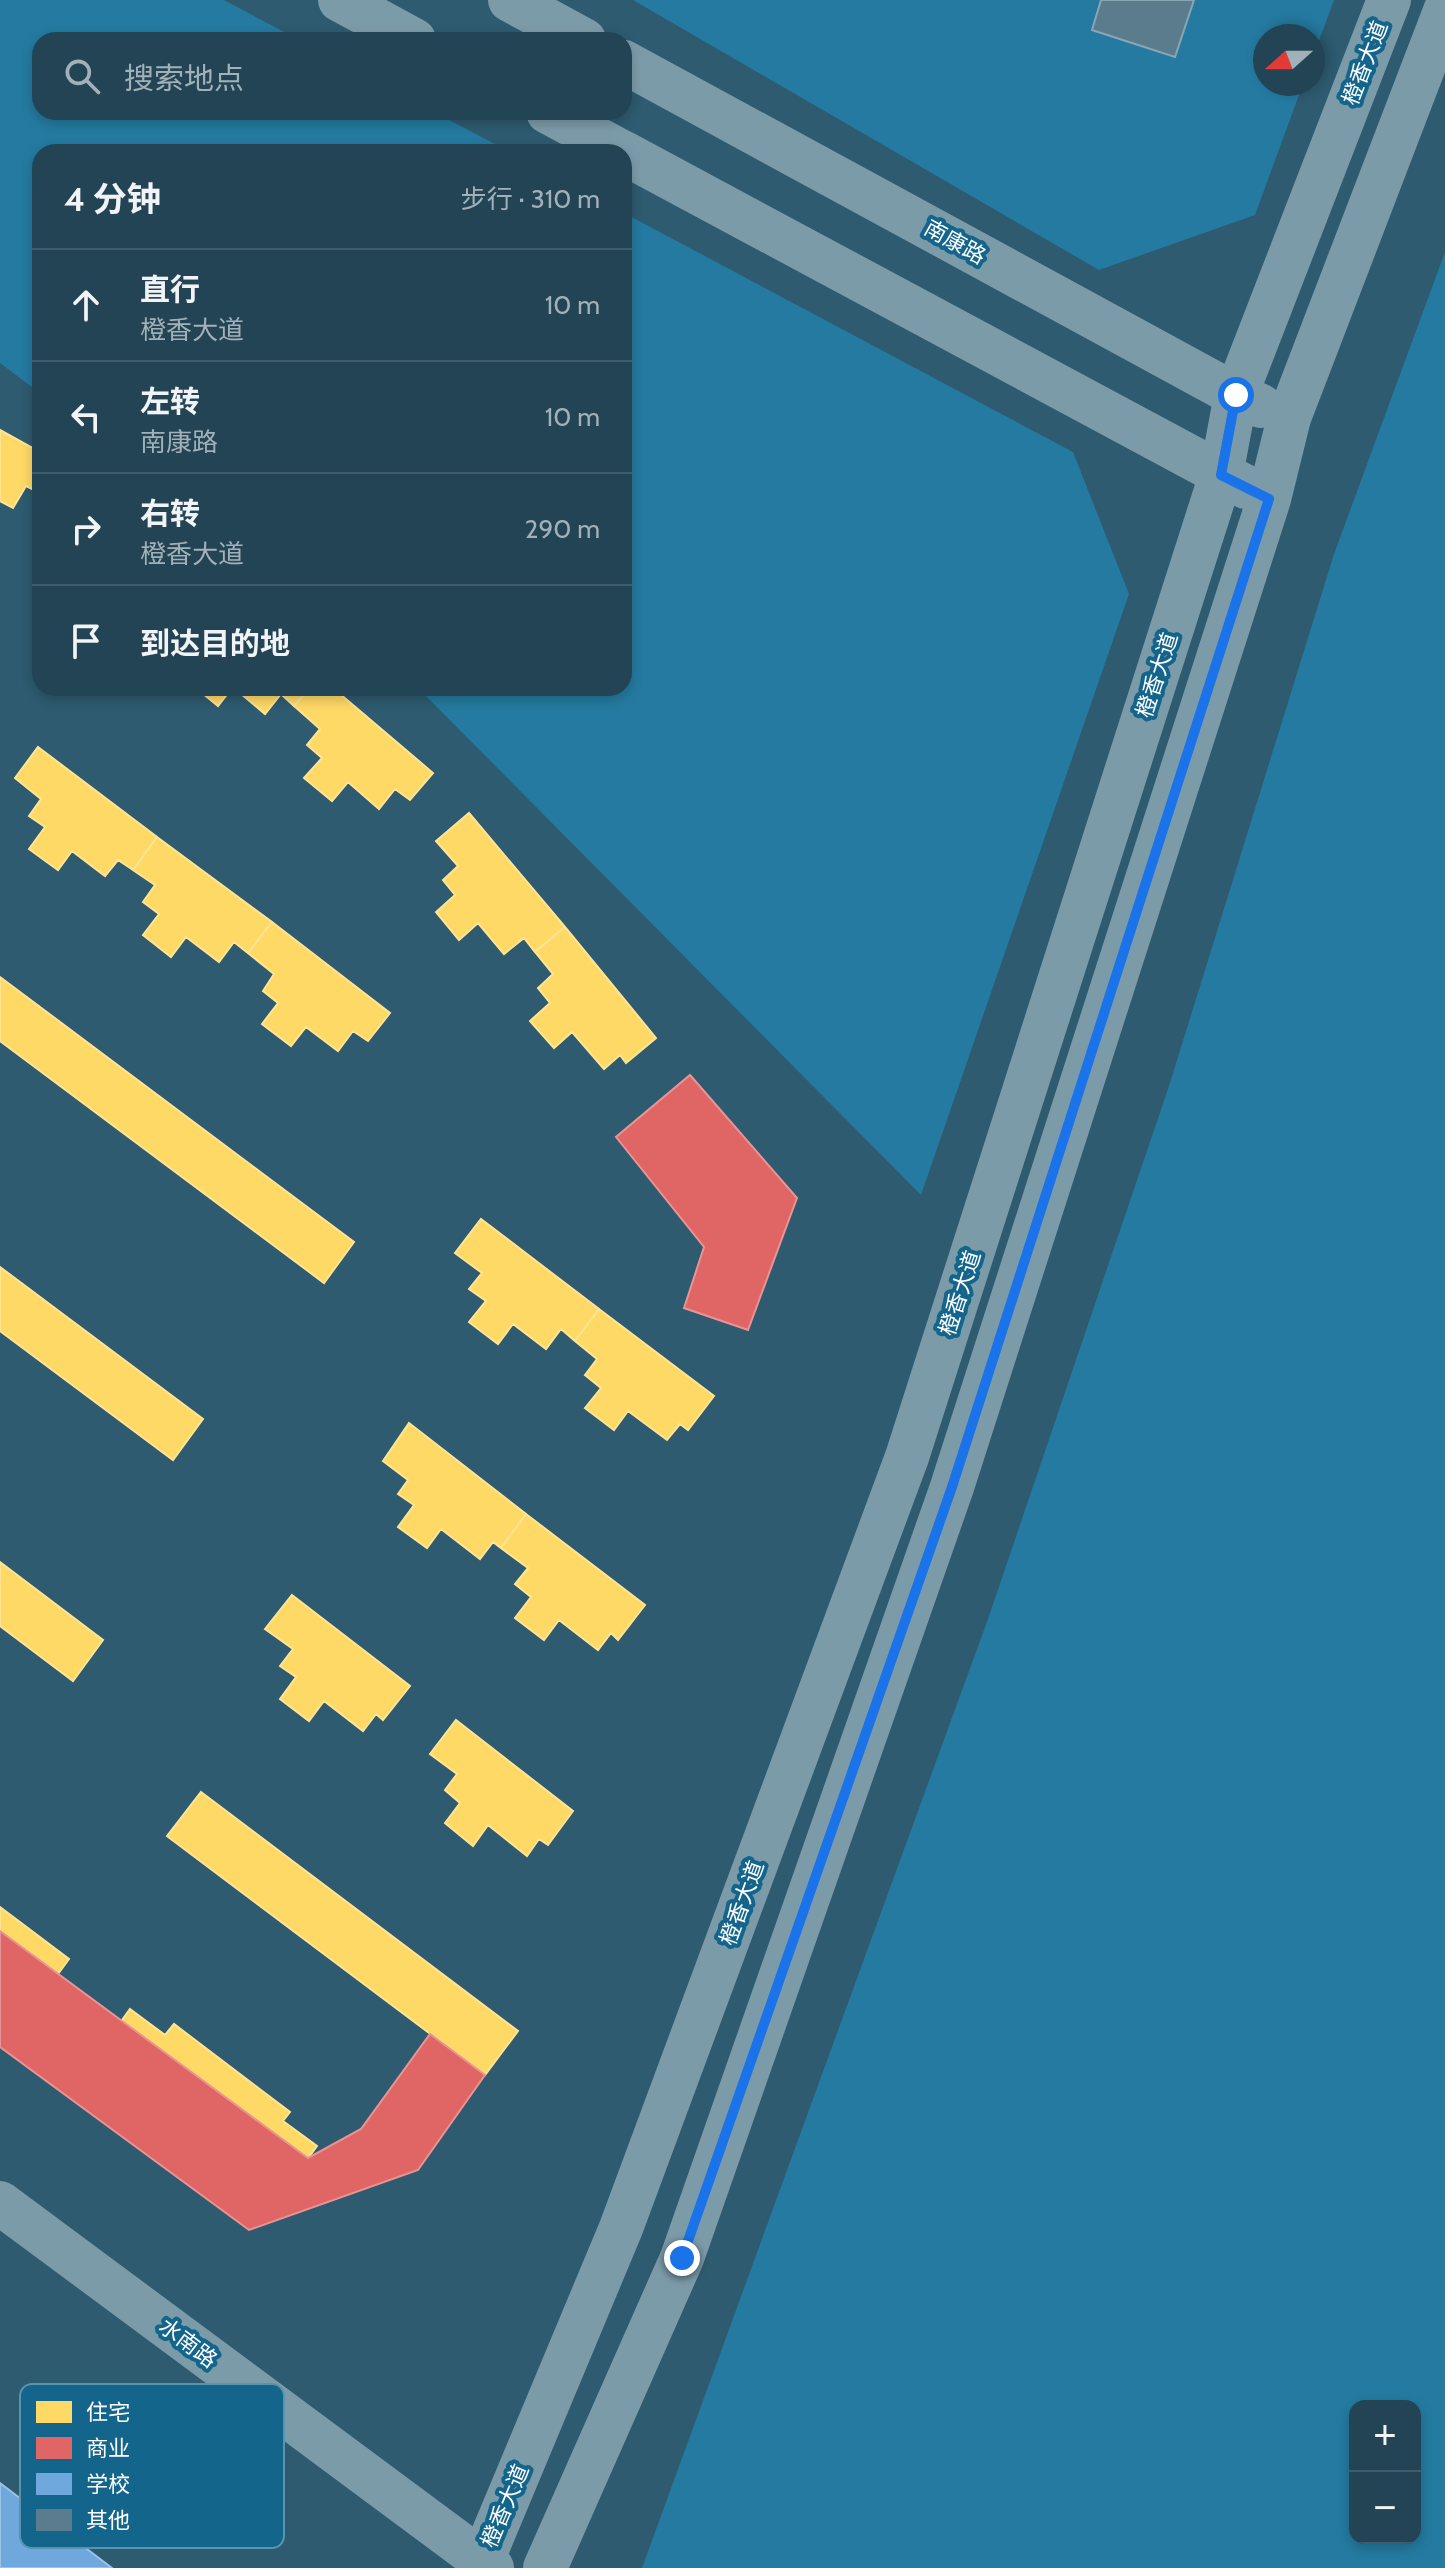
<!DOCTYPE html>
<html lang="zh">
<meta charset="utf-8">
<style>
:root{--surface:#224454;--page:#2a4b5a;--text:#f1f3f6;--muted:#a2b0b8;--line:#3f5c6b}
body{margin:0;font-family:Cabin,"Noto Sans SC",sans-serif;background:var(--page);color:var(--text)}
.controls{position:absolute;right:24px;bottom:24px;display:grid;overflow:hidden;border-radius:16px;box-shadow:0 4px 12px #0003}
.controls button{width:72px;height:72px;display:grid;place-items:center;padding:0;border:0;border-bottom:2px solid var(--line);background:var(--surface);color:var(--text);font:40px sans-serif}
.compass{position:absolute;left:1253px;top:24px;width:72px;height:72px;border-radius:50%;background:var(--surface);box-shadow:0 4px 12px #0003;rotate:249deg}
.stop{position:absolute;width:24px;height:24px;margin:-18px;border:6px solid #1a73e8;border-radius:50%;background:#fff}
.stop.end{background:#1a73e8;border-color:#fff;box-shadow:0 2px 8px #0008}
.list{margin:0;padding:0;list-style:none}
h2{display:flex;justify-content:space-between;align-items:center;height:104px;margin:0;padding:0 32px;font-size:34px}
h2 small{font-size:26px;font-weight:400;color:var(--muted)}
.list li{display:grid;grid-template-columns:52px 1fr auto;gap:24px;align-items:center;box-sizing:border-box;height:112px;padding:0 32px;border-top:2px solid var(--line)}
.list b{display:block;font-size:30px;white-space:nowrap}
.list p{margin:0;font-size:26px;white-space:nowrap;color:var(--muted)}
.list em{font-size:26px;font-style:normal;color:var(--muted)}
.icon{flex:none;width:44px;height:44px;fill:none;stroke:currentColor;stroke-width:2;stroke-linecap:round;stroke-linejoin:round}
.map{position:relative;flex:none;width:1445px;height:2568px;overflow:hidden}
.search{position:absolute;background:var(--surface);box-shadow:0 4px 12px #0003;left:32px;top:32px;width:600px;height:88px;display:flex;align-items:center;gap:20px;box-sizing:border-box;padding:0 28px;border-radius:24px;color:var(--muted);font-size:30px}
.panel{position:absolute;background:var(--surface);box-shadow:0 4px 12px #0003;left:32px;top:144px;width:600px;height:552px;border-radius:24px}
.map>svg:first-child{display:block}
.green{fill:#247aa0;fill-rule:evenodd}
.homes{fill:#ffd966;stroke:#ffe494;stroke-width:2}
.shops{fill:#e06666;stroke:#e99494;stroke-width:2}
.schools{fill:#6fa8dc;stroke:#9ac2e6;stroke-width:2}
.building{fill:#5b7c8c;stroke:#89a6b3;stroke-width:2}
.lines{fill:none;stroke-linecap:round;stroke-linejoin:round}
.secondary{stroke:#7c9ba9;stroke-width:44}
.route{stroke:#1a73e8;stroke-width:10}
.labels{text-anchor:middle;dominant-baseline:central;stroke-width:8;stroke-linejoin:round;paint-order:stroke}
.street-label{font-size:22px;fill:#fff;stroke:#13658b}
.key{fill:#13658b;stroke:#5a93ae;stroke-width:2}
.key-label{font-size:22px;fill:#fff}
</style>
<div class="map">
<svg width="1445" height="2568" viewBox="0 0 1445 2568">
<rect width="100%" height="100%" fill="#2e5b70"/>
<path class="green" d="M0,0H224L299,40H40V112H434L510,152H40V393L0,363Z
M633,0H1334L1313,57V36H1265V84H1303L1255,215L1099,270Z
M624,213L1073,452L1129,594L921,1195L418,688H624Z
M1445,252V2568H642L988,1619L1169,1086L1334,554ZM1355,2406H1415V2538H1355Z"/>
<path class="homes" d="M0,430L40,452V493L26,486L13,508L0,501Z
M196,688H232L218,706Z
M234,688H310L294,706L281,694L265,714Z
M310,688H333L433,773L410,800L395,789L379,809L348,782L332,801L304,778L322,758L307,745L320,729L294,706Z
M38,747L157,837L133,870L118,860L105,876L72,851L58,870L29,849L45,827L29,816L41,799L15,778Z
M469,813L565,927L535,952L524,938L504,954L478,923L459,940L436,912L455,895L443,880L458,866L436,841Z
M157,837L272,922L248,953L234,942L219,962L186,937L171,957L143,935L159,914L143,902L155,885L133,870Z
M272,922L390,1013L368,1041L353,1031L338,1051L306,1027L291,1046L262,1024L278,1003L263,991L274,974L248,953Z
M565,927L656,1038L626,1063L620,1055L604,1069L572,1032L554,1048L530,1021L550,1003L538,988L553,974L535,952Z
M0,977L354,1242L324,1283L0,1041Z
M481,1219L599,1309L575,1341L561,1329L546,1349L513,1324L498,1344L469,1322L486,1301L469,1289L482,1273L455,1253Z
M0,1267L203,1419L173,1460L0,1331Z
M599,1309L714,1396L688,1430L680,1424L667,1440L628,1411L614,1430L585,1408L601,1388L585,1375L597,1359L575,1341Z
M409,1423L526,1514L501,1548L493,1542L480,1559L441,1529L427,1548L398,1527L414,1505L398,1494L408,1480L383,1461Z
M526,1514L645,1605L618,1640L611,1633L598,1650L559,1620L544,1640L515,1618L531,1597L515,1584L528,1568L501,1548Z
M0,1562L103,1640L73,1681L0,1626Z
M292,1595L410,1686L383,1720L376,1714L363,1731L324,1701L309,1721L280,1699L296,1677L280,1666L293,1649L265,1629Z
M456,1720L573,1811L548,1845L539,1839L527,1856L488,1825L473,1846L445,1823L460,1803L445,1790L457,1774L430,1754Z
M201,1792L518,2031L485,2075L167,1836Z
M0,1907L69,1959L33,2008L0,1984Z
M130,2009L165,2035L174,2024L290,2112L283,2121L317,2146L286,2189L221,2140L195,2175L156,2146L181,2114L99,2052Z"/>
<path class="shops" d="M690,1075L797,1198L748,1330L684,1308L704,1247L616,1137Z
M0,1931L308,2158L361,2129L430,2034L485,2075L418,2170L249,2230L0,2047Z"/>
<path class="schools" d="M0,2483L112,2568H0Z"/>
<path class="building" d="M1101,0H1194L1175,57L1092,30Z"/>
<g class="lines">
<path class="secondary" d="M340,0L414,40
M510,0L584,40
M624,62L1236,395L1261,406
M548,112L622,152
M624,153L1246,487
M0,2203L492,2568
M479,2568L621,2228L907,1457L1221,475L1236,395L1389,0
M545,2568L682,2258L952,1487L1269,499L1289,418L1445,11"/>
</g>
<g class="lines">
<path class="route" d="M682,2258L952,1487L1269,499L1221,475L1236,395"/>
</g>
<g class="labels">
<g class="street-label">
<text transform="translate(1365 63) rotate(-69)">橙香大道</text>
<text transform="translate(955 242) rotate(29)">南康路</text>
<text transform="translate(1157 675) rotate(-72)">橙香大道</text>
<text transform="translate(960 1293) rotate(-72)">橙香大道</text>
<text transform="translate(742 1903) rotate(-70)">橙香大道</text>
<text transform="translate(188 2343) rotate(37)">水南路</text>
<text transform="translate(505 2506) rotate(-67)">橙香大道</text>
</g>
</g>
<rect x="20" y="2384" width="264" height="164" rx="12" class="key"/>
<rect x="36" y="2401" width="36" height="22" fill="#ffd966"/>
<rect x="36" y="2437" width="36" height="22" fill="#e06666"/>
<rect x="36" y="2473" width="36" height="22" fill="#6fa8dc"/>
<rect x="36" y="2509" width="36" height="22" fill="#5b7c8c"/>
<g class="key-label">
<text x="86" y="2420">住宅</text>
<text x="86" y="2456">商业</text>
<text x="86" y="2492">学校</text>
<text x="86" y="2528">其他</text>
</g>
</svg>
<div class="controls">
<button>+</button>
<button>−</button>
</div>
<svg class="compass" viewBox="-18 -18 36 36"><path d="M0-13l5 13h-10z" fill="#e53935"/><path d="M0 13l5-13h-10z" fill="#a2b0b8"/></svg>
<div class="stop" style="left:1236px;top:395px"></div>
<div class="stop end" style="left:682px;top:2258px"></div>
<div class="search"><svg class="icon" aria-label="search" viewBox="0 0 24 24"><circle cx="10" cy="10" r="6"/><path d="M15 15l6 6"/></svg>搜索地点</div>
<section class="panel">
<h2>4 分钟<small>步行 · 310 m</small></h2>
<ul class="list">
<li><svg class="icon" aria-label="ahead" viewBox="0 0 24 24"><path d="M12 20V5M6 11l6-6 6 6"/></svg><div><b>直行</b><p>橙香大道</p></div><em>10 m</em></li>
<li><svg class="icon" aria-label="left" viewBox="0 0 24 24"><path d="M17 20v-9H6M10 6l-5 5 5 5"/></svg><div><b>左转</b><p>南康路</p></div><em>10 m</em></li>
<li><svg class="icon" aria-label="right" viewBox="0 0 24 24"><path d="M7 20v-9h11M14 6l5 5-5 5"/></svg><div><b>右转</b><p>橙香大道</p></div><em>290 m</em></li>
<li><svg class="icon" aria-label="arrive" viewBox="0 0 24 24"><path d="M6 21V4h12l-3 4 3 4H6"/></svg><div><b>到达目的地</b></div></li>
</ul>
</section>
</div>
